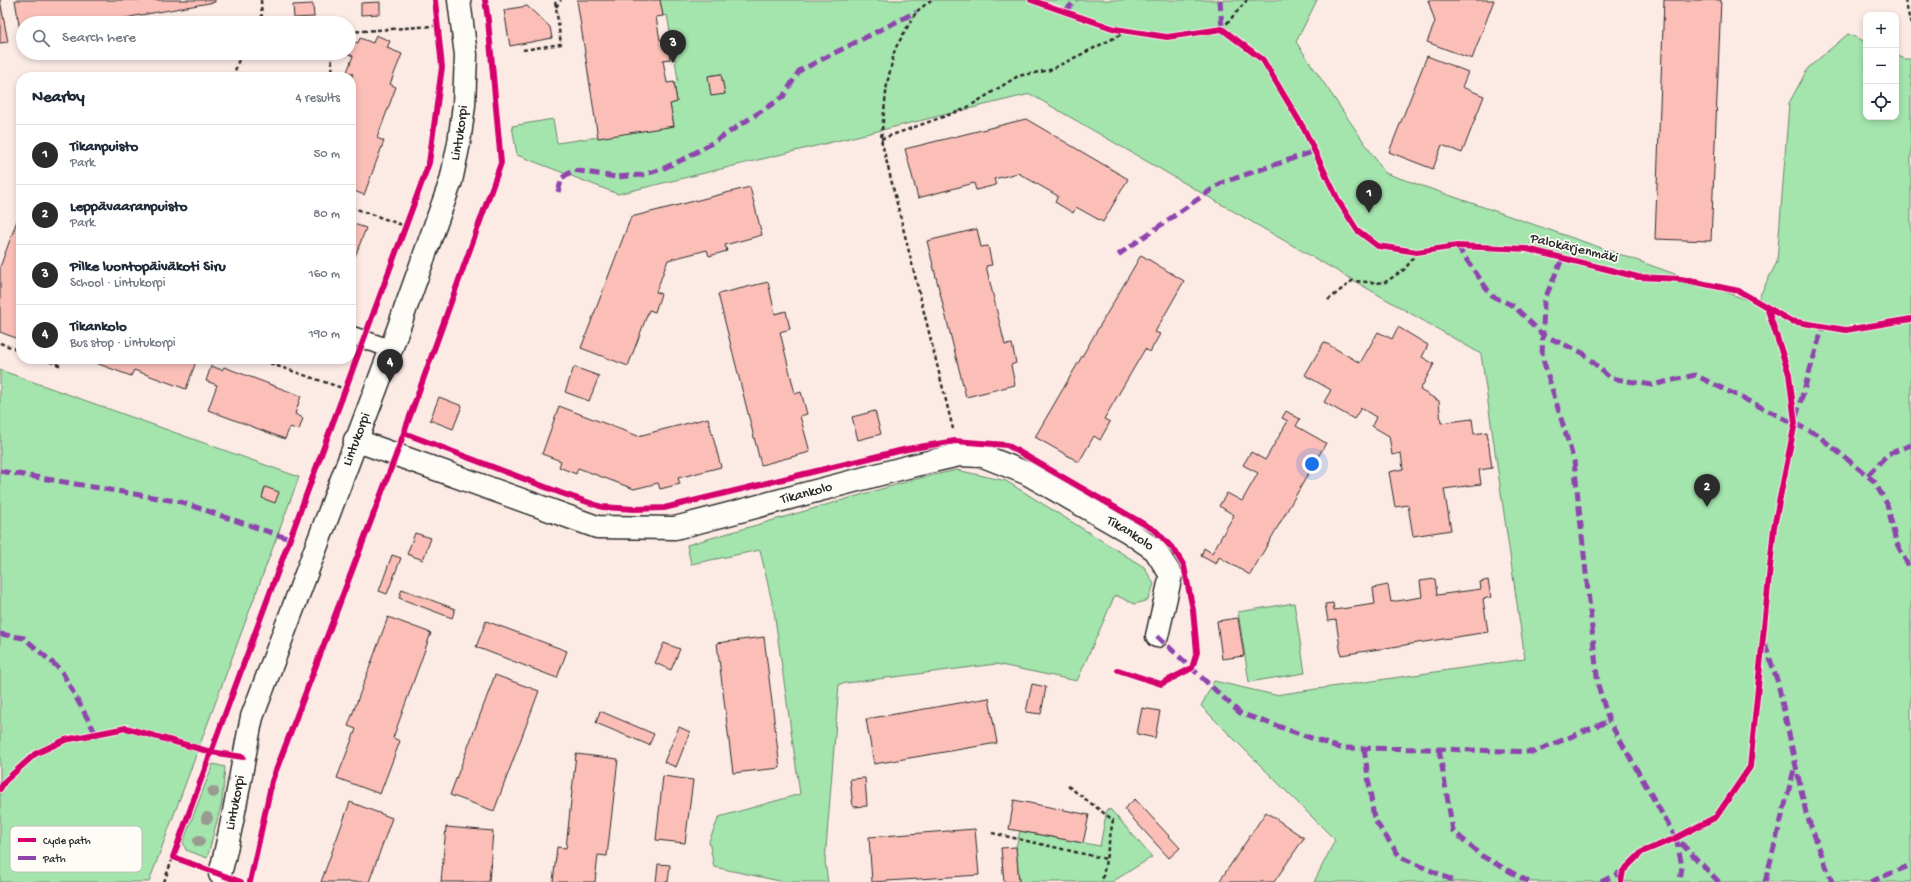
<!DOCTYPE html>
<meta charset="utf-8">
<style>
:root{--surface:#fff;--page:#f6f6f7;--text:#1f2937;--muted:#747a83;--line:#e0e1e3;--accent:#2b2b2b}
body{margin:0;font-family:"Gochi Hand",sans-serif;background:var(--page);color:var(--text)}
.controls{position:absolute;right:12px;top:12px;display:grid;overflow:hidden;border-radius:8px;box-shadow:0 2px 6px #0003}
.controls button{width:36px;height:36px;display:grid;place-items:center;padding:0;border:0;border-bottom:1px solid var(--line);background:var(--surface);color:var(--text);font:20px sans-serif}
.you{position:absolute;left:1312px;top:464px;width:14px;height:14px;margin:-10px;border:3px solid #fff;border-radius:50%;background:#1a73e8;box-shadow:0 0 0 6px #1a73e833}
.badge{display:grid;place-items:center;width:26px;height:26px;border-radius:50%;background:var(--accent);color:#fff;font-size:13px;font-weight:700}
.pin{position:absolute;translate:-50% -33px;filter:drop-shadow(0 1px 2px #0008)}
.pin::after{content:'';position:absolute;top:21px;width:14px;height:12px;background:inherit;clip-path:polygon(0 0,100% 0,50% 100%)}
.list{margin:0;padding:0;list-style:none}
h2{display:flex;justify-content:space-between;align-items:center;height:52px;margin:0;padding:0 16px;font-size:17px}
h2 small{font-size:13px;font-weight:400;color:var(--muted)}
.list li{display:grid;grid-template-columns:26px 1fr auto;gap:12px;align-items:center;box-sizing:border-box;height:60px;padding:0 16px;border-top:1px solid var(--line)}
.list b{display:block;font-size:15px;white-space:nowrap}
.list p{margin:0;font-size:13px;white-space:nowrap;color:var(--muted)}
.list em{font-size:13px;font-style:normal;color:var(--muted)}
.icon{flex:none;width:22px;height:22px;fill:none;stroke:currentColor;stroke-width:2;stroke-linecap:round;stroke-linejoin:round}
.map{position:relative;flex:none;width:1911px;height:882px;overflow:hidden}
.search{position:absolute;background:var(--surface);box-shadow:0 2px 6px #0003;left:16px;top:16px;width:340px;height:44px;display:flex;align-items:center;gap:10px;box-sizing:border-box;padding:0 14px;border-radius:22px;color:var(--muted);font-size:15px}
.panel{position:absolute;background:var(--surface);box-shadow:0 2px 6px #0003;left:16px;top:72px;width:340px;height:292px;border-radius:16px}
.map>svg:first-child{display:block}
.green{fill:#a4e4ad;stroke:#68886c;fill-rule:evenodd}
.building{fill:#fbbfb8;stroke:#2b2b2b}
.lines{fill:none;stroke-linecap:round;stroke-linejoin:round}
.lane-casing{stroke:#2b2b2b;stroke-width:20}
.street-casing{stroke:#2b2b2b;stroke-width:25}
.path{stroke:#2b2b2b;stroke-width:2.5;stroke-dasharray:4 3;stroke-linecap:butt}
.lane{stroke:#fdfcf7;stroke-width:17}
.street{stroke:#fdfcf7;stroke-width:22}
.quiet{stroke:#8e44ad;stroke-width:5;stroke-dasharray:10 5;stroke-linecap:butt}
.cycleway-casing{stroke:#fdfcf7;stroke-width:8}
.cycleway{stroke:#d6006c;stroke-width:6}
.tree{fill:#9a9a90}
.labels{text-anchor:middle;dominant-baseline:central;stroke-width:3.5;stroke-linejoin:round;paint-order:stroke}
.street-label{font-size:14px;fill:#2b2b2b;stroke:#fdfcf7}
.key{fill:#fdfcf7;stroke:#bebdba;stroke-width:1}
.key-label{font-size:11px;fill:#2b2b2b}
</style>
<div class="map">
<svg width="1911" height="882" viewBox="0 0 1911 882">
<rect width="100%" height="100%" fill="#fceae4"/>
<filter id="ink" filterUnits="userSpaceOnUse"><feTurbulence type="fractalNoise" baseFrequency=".025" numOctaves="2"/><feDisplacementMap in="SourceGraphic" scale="8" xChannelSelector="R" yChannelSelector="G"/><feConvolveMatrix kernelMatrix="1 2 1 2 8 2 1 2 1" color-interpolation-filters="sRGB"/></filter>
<g filter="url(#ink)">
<path class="green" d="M660,0H1317L1296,42L1385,173L1619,254L1756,303L1777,262L1789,103L1808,68L1848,34L1866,42V117H1896V55L1905,59H1911V882H1314L1335,840L1201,706L1214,681L1275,695L1525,659L1481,354L1030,94L618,194L517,155L512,126L553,119L557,143L674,126L670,104L677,102L674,82L678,81L675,59H670L667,39L671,37L667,15L663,16ZM721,74L725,94L708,76Z
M0,370L299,477L149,882H0Z
M957,470L1006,481L1144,567L1154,584L1148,600L1135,604L1115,595L1077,681L996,664L839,684L825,861L828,882H784L714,867L709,841L719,817L800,794L774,611L760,550L691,564L687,545L916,479Z
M1294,603L1305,673L1249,682L1238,612Z
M213,764L225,767L222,802L207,858L186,850L183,842Z
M1107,809L1111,810L1152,857L1112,882H1019L1016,847L1020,831L1100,846Z"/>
<path class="building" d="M0,0L8,42L0,43Z
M15,0H215V2L124,18L125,23H23L22,43Z
M577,0H660L663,16L656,17L660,40L667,39L670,59L663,60L667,83L674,82L677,102L670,104L674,126L598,138Z
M1428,0H1494L1472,59L1427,42L1435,22Z
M1664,0H1721L1711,241L1655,239Z
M380,2V14L361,15V3Z
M313,4L314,17L294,18L293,5Z
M527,6L550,27L552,38L510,46L504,10Z
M376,35L390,41L387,48L402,54L390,84L396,87L377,138L384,141L364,195L352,190L351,192V78L353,74L347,72L353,56L346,53H349V40L358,43L360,38L373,43Z
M1427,56L1468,72L1462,87L1484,96L1462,153L1442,145L1433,169L1389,152Z
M721,74L725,94L711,96L708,76Z
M1026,119L1128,179L1103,222L1076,207L1073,213L1055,202L1058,196L1018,173L994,179L996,185L976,190L974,183L918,198L905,149Z
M750,187L762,235L725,245L727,251L709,256L707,250L668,260L656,292L661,294L655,312L649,310L628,366L581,348L631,217Z
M21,210V340L0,332V267Z
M351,223L366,228L351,267Z
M977,229L981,247L988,246L992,265L986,266L1005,345L1012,344L1016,363L1011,365L1015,385L966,397L927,241Z
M1141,255L1184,281L1155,332L1160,334L1150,352L1145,349L1104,419L1110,422L1100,440L1094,436L1079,462L1035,437Z
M768,282L775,314L786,311L790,329L780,332L795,394L801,392L807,414L800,416L810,452L761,465L718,294Z
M1398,327L1428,345L1422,357L1434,364L1420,390L1439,401L1441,423L1472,419L1474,434L1487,432L1492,468L1479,470L1481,484L1444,489L1451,530L1413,536L1408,505L1395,507L1389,472L1403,469L1401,453L1392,455L1389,436L1372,426L1376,417L1361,408L1354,419L1324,402L1331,390L1305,375L1324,342L1360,363L1378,332L1392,339Z
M85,359H197L186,389L134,370L131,376Z
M211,366L222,370L224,367L301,396L295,414L303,418L299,430L290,427L285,439L208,410L217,385L206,381Z
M574,367L599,376L589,401L565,392Z
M439,397L462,406L453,429L430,420Z
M559,406L638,436L708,418L721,467L678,478L680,484L660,489L658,483L634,489L578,468L576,474L559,467L561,461L542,454Z
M875,411L881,434L858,440L852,417Z
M1286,411L1300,419L1296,426L1326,443L1250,575L1219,557L1216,564L1201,556L1204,548L1212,553L1234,515L1219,506L1227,493L1242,501L1258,473L1243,465L1251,452L1265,460L1288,421L1282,418Z
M265,487L279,492L275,503L262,498Z
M415,533L431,538L423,560L407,554Z
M392,555L401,558L387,594L379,591Z
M1435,579L1437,595L1481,589L1480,582L1488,580L1491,597L1483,599L1488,632L1341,655L1336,620L1328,621L1325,604L1333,603L1334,610L1375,604L1373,588L1388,585L1391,602L1422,597L1420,581Z
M402,589L455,609L452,618L399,598Z
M388,617L431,633L393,738L400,741L380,794L337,778L356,729L348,726Z
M1238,618L1244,656L1222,659L1217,621Z
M486,621L567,651L557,678L476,647Z
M764,637L780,768L733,773L717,643Z
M664,643L680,649L671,670L655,663Z
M495,675L539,691L494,811L450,795Z
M1032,684L1046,687L1041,714L1026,712Z
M989,698L997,743L874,764L866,719Z
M1142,708L1160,711L1155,738L1137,734Z
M600,711L654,734L649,745L596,723Z
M679,727L690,732L676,767L664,762Z
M576,754L618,759L607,856L598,855L595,882H553L557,847L566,848Z
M663,776L693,780L685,843L656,840Z
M865,778L867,806L853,807L850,779Z
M1135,799L1180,848L1169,858L1124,809Z
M1014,800L1089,815L1083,843L1009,829Z
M350,802L392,818L369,882H321Z
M1266,812L1304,838L1274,882H1219Z
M446,827L493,831L489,882H441Z
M975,829L979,875L872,882L869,837Z
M1016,847L1019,882H1004L1001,848Z
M658,864L670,865L668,882H656Z"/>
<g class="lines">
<defs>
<path id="lane" d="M351,335L391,349"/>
<g id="street">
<path id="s1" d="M355,440L597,527L675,528L911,466L959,455L983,456L1026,473L1129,532L1155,550L1171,575L1157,636"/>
<path id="s2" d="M220,874C234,822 241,769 252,717L391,349L451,181L459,143L464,105L466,55L459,0"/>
</g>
</defs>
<use href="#lane" class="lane-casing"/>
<use href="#street" class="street-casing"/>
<path class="path" d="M261,0L262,23
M931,0L916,12L895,49L887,84L881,139L953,429
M1905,0L1911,25
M556,7L561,0
M1222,29L1247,0
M349,32L434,26
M523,50L561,44L555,0
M331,53L333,77
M233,77L239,59L246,53
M881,139L965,109L1018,76L1050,70L1128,31
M351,207L405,226
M1328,300L1352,281L1384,283L1405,269L1417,252
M0,343L21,351
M43,359L59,365L61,359
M257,359L345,389
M1068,786L1113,820L1102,882
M992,833L1106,859
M164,882L173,857"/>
<use href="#lane" class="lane"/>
<use href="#street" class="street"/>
<path class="quiet" d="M1220,0L1222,29
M1065,11L1076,0
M558,192L562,178L573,170L616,177L642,175L662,169L686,158L717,140L783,97L799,71L916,12
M1457,246L1492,296L1514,306L1543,335L1583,353L1610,378L1652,385L1695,375L1816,434L1874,481L1887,504L1896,542L1911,571
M1118,255L1221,183L1315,151
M1562,259L1544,301L1542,356L1574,461L1598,685L1609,721L1676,838L1719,882
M1796,417L1823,326
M0,471L181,502L290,539
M1868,475L1888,454L1911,445
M0,634L24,638L61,670L96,734
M1157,636L1240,713L1340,748L1439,749L1534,752L1609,721
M1765,644L1778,683L1806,813L1832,882
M1364,748L1374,819L1400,857L1457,882
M1439,749L1453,831L1482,856L1529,882
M1676,838L1682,866L1680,882
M1601,882L1623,871
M1765,882L1795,766
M1870,882L1911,865"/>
<defs>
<path id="cycleway" d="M1031,0L1115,29L1167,37L1222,29L1263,60L1304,129L1339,202L1357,230L1378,246L1417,252L1457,246L1527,249L1638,277L1681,279L1739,291L1791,321L1846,330L1911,319
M404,433L561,493L602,507L635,509L664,508L907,449L955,441L1007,445L1156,531L1175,551L1184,566L1193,610L1197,652L1192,668L1161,684L1118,670
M0,789L5,781L35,754L65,740L126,728L211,752L243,757
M241,882L173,857L211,752L429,163L442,67L435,0
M250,882L272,781L396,455L501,163L488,20L485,0
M1621,882L1623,871L1642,852L1676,838L1716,817L1750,767L1774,527L1795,423L1789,374L1767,307"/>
</defs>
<use href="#cycleway" class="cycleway-casing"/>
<use href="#cycleway" class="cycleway"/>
</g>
<g class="tree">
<circle cx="213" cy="792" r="6"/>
<circle cx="207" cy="818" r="6"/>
<circle cx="199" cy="841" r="6"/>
</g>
</g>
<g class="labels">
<g class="street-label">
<text stroke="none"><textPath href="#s2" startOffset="781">Lintukorpi</textPath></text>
<text transform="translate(1574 249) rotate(13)">Palokärjenmäki</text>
<text stroke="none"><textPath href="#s2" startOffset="457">Lintukorpi</textPath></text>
<text stroke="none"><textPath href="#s1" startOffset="471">Tikankolo</textPath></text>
<text stroke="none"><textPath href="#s1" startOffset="819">Tikankolo</textPath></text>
<text stroke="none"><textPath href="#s2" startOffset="73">Lintukorpi</textPath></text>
</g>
</g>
<rect x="10" y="826" width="132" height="46" rx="6" class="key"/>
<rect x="18" y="838" width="18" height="4" fill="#d6006c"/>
<rect x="18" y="856" width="18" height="4" fill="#8e44ad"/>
<g class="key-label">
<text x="43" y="844">Cycle path</text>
<text x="43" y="862">Path</text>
</g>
</svg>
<div class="controls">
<button>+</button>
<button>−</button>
<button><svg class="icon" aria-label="locate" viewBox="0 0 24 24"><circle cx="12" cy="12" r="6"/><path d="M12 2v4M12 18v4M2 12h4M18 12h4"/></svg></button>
</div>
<div class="you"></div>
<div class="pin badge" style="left:1369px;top:213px">1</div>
<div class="pin badge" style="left:1707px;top:507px">2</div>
<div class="pin badge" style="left:673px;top:63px">3</div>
<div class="pin badge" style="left:390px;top:382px">4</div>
<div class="search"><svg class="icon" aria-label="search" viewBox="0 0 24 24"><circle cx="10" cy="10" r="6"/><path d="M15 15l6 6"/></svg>Search here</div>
<section class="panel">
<h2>Nearby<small>4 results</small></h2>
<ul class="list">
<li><span class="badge">1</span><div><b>Tikanpuisto</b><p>Park</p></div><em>50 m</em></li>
<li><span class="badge">2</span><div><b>Leppävaaranpuisto</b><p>Park</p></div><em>80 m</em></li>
<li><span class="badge">3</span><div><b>Pilke luontopäiväkoti Siru</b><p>School · Lintukorpi</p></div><em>160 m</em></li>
<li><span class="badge">4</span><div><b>Tikankolo</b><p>Bus stop · Lintukorpi</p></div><em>190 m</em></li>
</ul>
</section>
</div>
